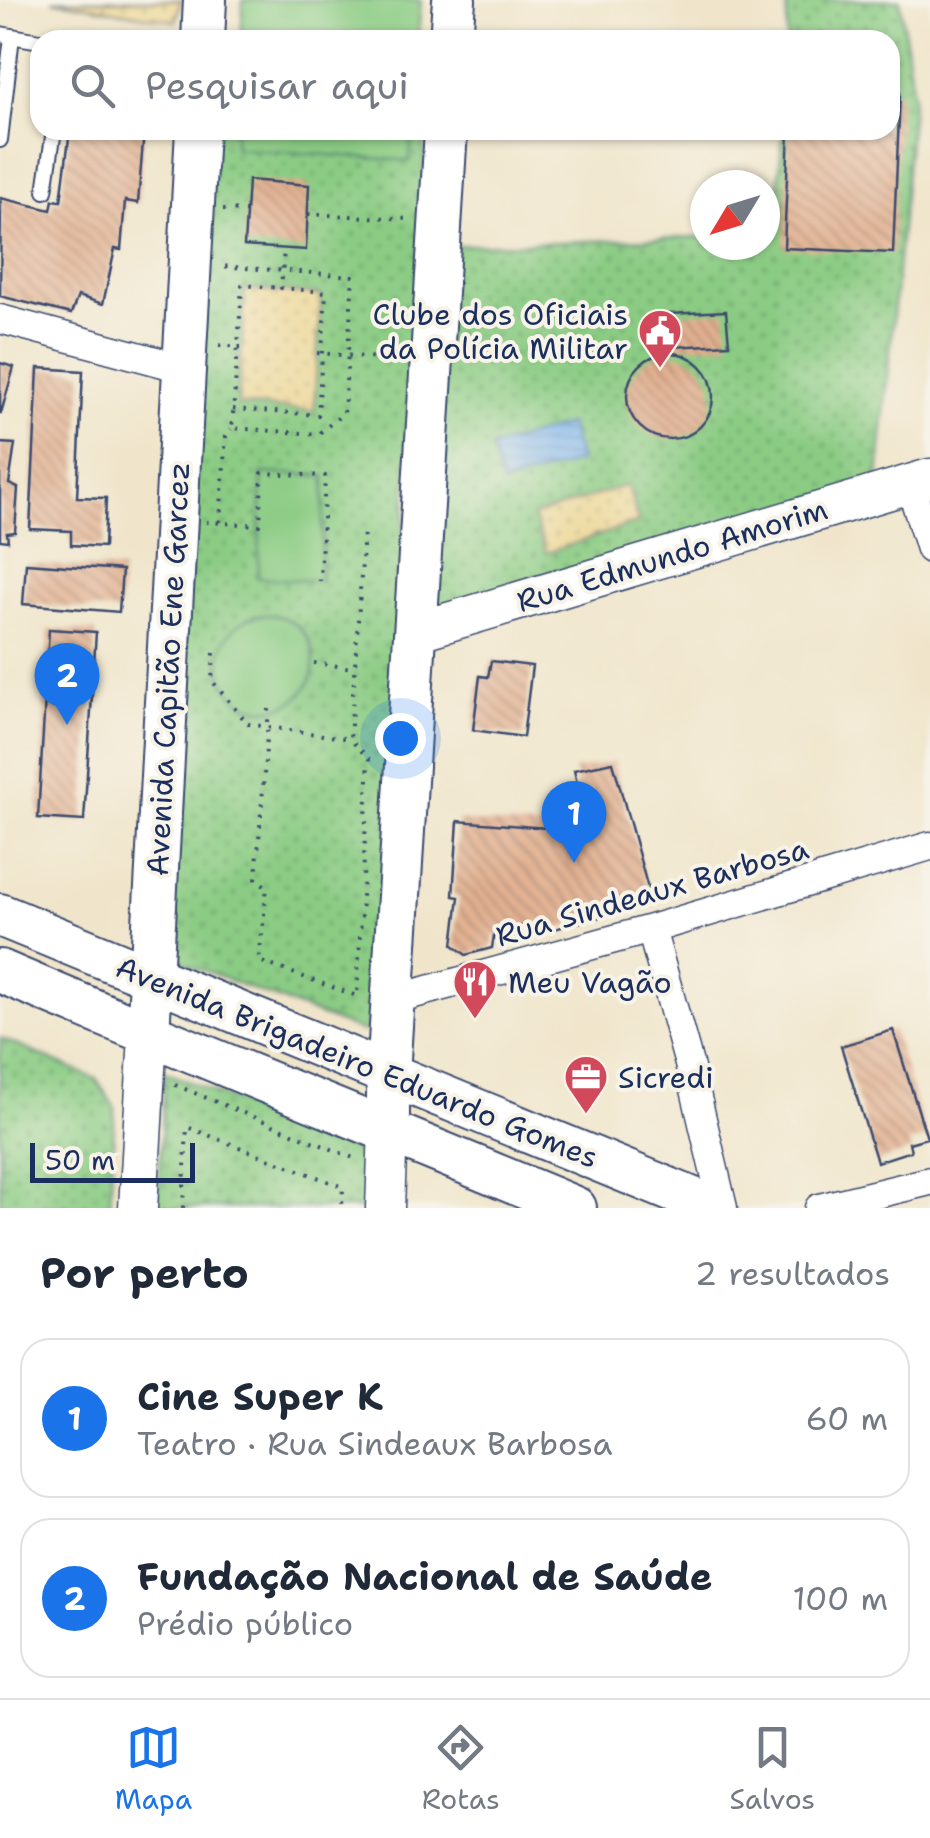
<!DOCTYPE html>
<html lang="pt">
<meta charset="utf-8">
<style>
:root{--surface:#fff;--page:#f6f6f7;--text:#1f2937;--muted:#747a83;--line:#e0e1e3;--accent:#1a73e8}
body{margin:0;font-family:"Shantell Sans",sans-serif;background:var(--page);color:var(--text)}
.compass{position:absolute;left:690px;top:170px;width:90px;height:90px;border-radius:50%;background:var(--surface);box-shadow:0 2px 8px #0004;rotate:232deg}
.scale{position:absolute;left:30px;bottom:25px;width:165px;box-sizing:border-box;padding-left:10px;border:5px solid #1b2f5e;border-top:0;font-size:28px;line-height:35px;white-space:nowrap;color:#1b2f5e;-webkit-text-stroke:8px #f7f3e8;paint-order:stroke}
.you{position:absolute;left:400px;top:738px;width:35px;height:35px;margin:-25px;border:8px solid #fff;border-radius:50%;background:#1a73e8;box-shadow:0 0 0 15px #1a73e833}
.badge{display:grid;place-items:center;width:65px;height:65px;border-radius:50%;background:var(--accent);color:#fff;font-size:32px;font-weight:700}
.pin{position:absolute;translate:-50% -82px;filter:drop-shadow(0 2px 5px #0008)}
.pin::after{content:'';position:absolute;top:52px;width:35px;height:30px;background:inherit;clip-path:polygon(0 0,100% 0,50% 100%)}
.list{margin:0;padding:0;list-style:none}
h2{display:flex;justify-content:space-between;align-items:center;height:130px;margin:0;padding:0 40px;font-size:42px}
h2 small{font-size:32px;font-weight:400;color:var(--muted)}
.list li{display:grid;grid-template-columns:65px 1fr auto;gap:30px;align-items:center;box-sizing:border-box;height:160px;margin:0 20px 20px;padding:0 20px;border:2px solid var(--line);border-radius:30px}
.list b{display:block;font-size:38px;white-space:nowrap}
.list p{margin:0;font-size:32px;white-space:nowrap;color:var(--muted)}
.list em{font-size:32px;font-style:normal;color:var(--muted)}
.icon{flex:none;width:55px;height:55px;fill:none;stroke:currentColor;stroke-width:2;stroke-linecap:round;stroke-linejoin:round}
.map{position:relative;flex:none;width:930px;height:1208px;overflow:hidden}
.search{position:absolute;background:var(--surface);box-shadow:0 2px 8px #0004;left:30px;right:30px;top:30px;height:110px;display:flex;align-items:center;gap:25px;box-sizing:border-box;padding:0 35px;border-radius:30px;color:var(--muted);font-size:38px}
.sheet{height:490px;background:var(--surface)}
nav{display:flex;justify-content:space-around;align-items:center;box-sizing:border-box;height:140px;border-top:2px solid var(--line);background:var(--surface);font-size:28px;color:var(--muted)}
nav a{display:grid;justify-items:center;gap:5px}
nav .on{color:var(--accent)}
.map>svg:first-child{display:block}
.grass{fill:url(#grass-dots);stroke:#537e71;stroke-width:2.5}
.sand{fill:url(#sand-dots);stroke:#84847e;stroke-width:2.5}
.pitch{fill:#8bcc84;stroke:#537e71;stroke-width:2.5}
.water{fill:url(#water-rules);stroke:#4d73a6;stroke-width:2.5}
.building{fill:url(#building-back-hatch)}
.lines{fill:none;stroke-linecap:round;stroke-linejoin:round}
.lane-casing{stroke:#3b4a6e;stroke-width:18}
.street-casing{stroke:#3b4a6e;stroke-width:31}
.secondary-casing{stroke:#3b4a6e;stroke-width:41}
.primary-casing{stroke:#3b4a6e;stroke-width:46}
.path{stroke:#3b4a6e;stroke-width:4;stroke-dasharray:2.5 8;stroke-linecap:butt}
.lane{stroke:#fff;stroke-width:14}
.street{stroke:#fff;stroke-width:28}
.secondary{stroke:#fff;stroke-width:38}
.primary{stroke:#fff;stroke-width:42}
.labels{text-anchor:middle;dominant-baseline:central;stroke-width:8;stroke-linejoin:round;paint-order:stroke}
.poi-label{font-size:30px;fill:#1b2f5e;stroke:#f7f3e8;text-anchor:start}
.street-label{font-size:30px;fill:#1b2f5e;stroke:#f7f3e8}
</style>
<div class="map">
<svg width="930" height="1208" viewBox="0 0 930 1208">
<defs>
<pattern id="grass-dots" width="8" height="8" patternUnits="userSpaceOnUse" patternTransform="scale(2.5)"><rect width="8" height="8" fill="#8bcc84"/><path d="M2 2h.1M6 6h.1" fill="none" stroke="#71a66f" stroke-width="1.8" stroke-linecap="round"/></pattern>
<pattern id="sand-dots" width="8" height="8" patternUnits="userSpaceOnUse" patternTransform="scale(2.5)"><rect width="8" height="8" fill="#eeda9e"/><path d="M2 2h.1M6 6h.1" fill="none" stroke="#ccbb8a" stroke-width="1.8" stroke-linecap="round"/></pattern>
<pattern id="water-rules" width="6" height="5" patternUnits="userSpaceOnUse" patternTransform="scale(2.5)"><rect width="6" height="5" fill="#7fb7ef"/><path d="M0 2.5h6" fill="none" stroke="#6795c5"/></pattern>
<pattern id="building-back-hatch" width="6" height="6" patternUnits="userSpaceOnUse" patternTransform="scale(2.5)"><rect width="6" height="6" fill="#e2b090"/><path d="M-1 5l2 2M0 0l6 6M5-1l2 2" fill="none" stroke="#b69079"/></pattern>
</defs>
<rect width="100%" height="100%" fill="#f7f3e8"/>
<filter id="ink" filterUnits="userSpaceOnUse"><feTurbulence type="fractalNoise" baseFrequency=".01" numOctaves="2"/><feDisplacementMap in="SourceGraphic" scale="20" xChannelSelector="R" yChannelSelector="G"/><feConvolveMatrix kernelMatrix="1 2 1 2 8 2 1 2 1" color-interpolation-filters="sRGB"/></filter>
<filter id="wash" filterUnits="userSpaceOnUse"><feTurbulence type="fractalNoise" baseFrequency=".0048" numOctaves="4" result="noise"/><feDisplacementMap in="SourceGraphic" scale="40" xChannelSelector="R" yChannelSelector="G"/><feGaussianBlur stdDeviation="2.25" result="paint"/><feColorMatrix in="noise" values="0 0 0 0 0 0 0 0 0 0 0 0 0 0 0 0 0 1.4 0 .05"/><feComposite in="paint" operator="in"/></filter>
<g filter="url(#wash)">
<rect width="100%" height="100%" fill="#f0e5ca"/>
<path class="grass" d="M787,0H900L913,96L877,493L415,632L439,246L705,237V245H765V235L774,234L783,130H890V40H787Z
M209,130H425L379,1024L363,1032L168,957Z
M0,1038L96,1079L115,1108L110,1208H0Z
M165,1072L370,1156L369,1208H157Z"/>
<path class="sand" d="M52,0H181L176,21Z
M245,289L321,295L314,411L238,405Z
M627,485L639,522L546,553L533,516Z"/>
<path class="pitch" d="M243,0H421L418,40H241Z
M235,130H412L410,161L234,148Z
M262,473L325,476L320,581L258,578Z
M220 662a47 47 0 1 1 94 0a47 47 0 1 1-94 0Z"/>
<path class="water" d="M569,424L580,461L502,485L491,448Z"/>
<g id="blocks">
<path class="building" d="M890,93H900L893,253L784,248L789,130H890Z
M70,130H144L138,203L125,201L121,250L115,249L103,304L78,296L71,314L0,296L1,198L51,210L53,200L61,201Z
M248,180L309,185L306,250L244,246Z
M726,311L729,344L671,347L669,314Z
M627 396a43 43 0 1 1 86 0a43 43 0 1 1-86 0Z
M0,363L14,367L1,413H0Z
M38,368L83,371L77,497L106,498L104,547L71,545V531L30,529Z
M0,443L15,444L9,484L18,488L15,532L7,533L8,541L0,540Z
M26,563L122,570L119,612L23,604Z
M49,629L96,632L84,821L38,818Z
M491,661L532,666L523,737L473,730L480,676L488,677Z
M613,762L652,903L547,931L520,926L518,939L494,935L492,948L466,955L453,945L459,897L453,896L458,821L583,831L584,815L574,770Z
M893,1030L927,1138L909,1143L911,1151L877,1162L841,1046Z"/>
</g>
</g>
<g filter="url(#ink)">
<use href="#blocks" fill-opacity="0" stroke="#3b4a6e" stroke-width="2.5"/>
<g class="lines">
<defs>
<path id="lane" d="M0,34L40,41
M0,140L12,36
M45,191L54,130"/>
<path id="street" d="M0,319L182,368
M910,484L930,549
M651,929L689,1064L723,1208
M392,1000L651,929L930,846
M819,1208L930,1181"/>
<path id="secondary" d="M415,632L930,478
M138,1208L148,1035
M385,1208L388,1129"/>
<path id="primary" d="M203,40L205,0
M451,40L454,0
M0,915L715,1208
M0,971C191,1053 384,1128 575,1208
M148,1035L197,130
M388,1129V1075L446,130"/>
</defs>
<use href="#lane" class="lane-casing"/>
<use href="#street" class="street-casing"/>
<use href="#secondary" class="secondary-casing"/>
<use href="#primary" class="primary-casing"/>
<path class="path" d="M223,210L246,211
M308,214L408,219
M219,345L238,347L232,428L318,434L344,413L353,276L220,266
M241,347H238L242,285L281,288
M317,353L402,360
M233,409L318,415L326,292L281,288L284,249
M206,522L260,525L262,473L325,476L320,581
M220,522L226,435L231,429
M214,653L212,681L248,724L350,739
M314,663L354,668
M269,709L256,879L267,887L259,961L357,996L369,759L350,739L364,532
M175,1085L356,1159
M183,1208L187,1127L343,1187L342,1208"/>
<use href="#lane" class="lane"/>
<use href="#street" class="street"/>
<use href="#secondary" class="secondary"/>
<use href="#primary" class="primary"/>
</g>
</g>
<defs>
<symbol id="civic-pin" viewBox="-11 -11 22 30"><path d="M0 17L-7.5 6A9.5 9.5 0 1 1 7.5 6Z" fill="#d1495b" stroke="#f7f3e8"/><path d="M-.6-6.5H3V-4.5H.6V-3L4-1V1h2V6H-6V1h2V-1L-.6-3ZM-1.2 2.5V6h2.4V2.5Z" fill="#fff"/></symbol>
<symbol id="restaurant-pin" viewBox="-11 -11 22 30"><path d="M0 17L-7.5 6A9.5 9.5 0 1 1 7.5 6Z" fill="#d1495b" stroke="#f7f3e8"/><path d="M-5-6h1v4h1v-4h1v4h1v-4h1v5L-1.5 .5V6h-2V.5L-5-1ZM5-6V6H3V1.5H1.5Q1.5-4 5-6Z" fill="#fff"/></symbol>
<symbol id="office-pin" viewBox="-11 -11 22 30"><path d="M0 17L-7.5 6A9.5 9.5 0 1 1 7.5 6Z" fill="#d1495b" stroke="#f7f3e8"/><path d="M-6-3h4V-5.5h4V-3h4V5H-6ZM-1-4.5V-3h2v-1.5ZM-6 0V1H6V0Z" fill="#fff"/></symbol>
</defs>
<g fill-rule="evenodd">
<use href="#civic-pin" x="635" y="306" width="50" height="68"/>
<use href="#restaurant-pin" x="450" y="957" width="50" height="68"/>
<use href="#office-pin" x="561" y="1052" width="50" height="68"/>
</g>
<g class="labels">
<g class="poi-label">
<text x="628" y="314" text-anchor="end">Clube dos Oficiais<tspan x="628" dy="34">da Polícia Militar</tspan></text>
<text x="508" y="982">Meu Vagão</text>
<text x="618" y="1077">Sicredi</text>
</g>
<g class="street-label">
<text transform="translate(672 555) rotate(-17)">Rua Edmundo Amorim</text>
<text transform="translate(168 669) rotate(-87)">Avenida Capitão Ene Garcez</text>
<text transform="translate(652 892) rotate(-16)">Rua Sindeaux Barbosa</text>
<text transform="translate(357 1062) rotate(22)">Avenida Brigadeiro Eduardo Gomes</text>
</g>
</g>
</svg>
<svg class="compass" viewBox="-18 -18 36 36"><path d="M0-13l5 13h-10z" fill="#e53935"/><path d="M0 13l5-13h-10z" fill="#747a83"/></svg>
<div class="scale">50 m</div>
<div class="you"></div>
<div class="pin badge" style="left:574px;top:863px">1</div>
<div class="pin badge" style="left:67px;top:725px">2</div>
<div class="search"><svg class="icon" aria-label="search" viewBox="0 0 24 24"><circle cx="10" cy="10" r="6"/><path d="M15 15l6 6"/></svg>Pesquisar aqui</div>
</div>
<section class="sheet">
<h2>Por perto<small>2 resultados</small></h2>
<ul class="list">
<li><span class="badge">1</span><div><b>Cine Super K</b><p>Teatro · Rua Sindeaux Barbosa</p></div><em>60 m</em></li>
<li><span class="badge">2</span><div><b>Fundação Nacional de Saúde</b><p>Prédio público</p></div><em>100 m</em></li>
</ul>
</section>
<nav>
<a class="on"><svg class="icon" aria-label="map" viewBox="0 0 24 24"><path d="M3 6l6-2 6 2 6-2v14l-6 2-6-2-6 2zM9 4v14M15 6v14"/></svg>Mapa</a>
<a><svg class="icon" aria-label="directions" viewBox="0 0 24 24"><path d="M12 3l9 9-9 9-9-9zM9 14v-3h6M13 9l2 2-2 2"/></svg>Rotas</a>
<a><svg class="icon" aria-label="saved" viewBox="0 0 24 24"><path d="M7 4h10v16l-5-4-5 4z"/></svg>Salvos</a>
</nav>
